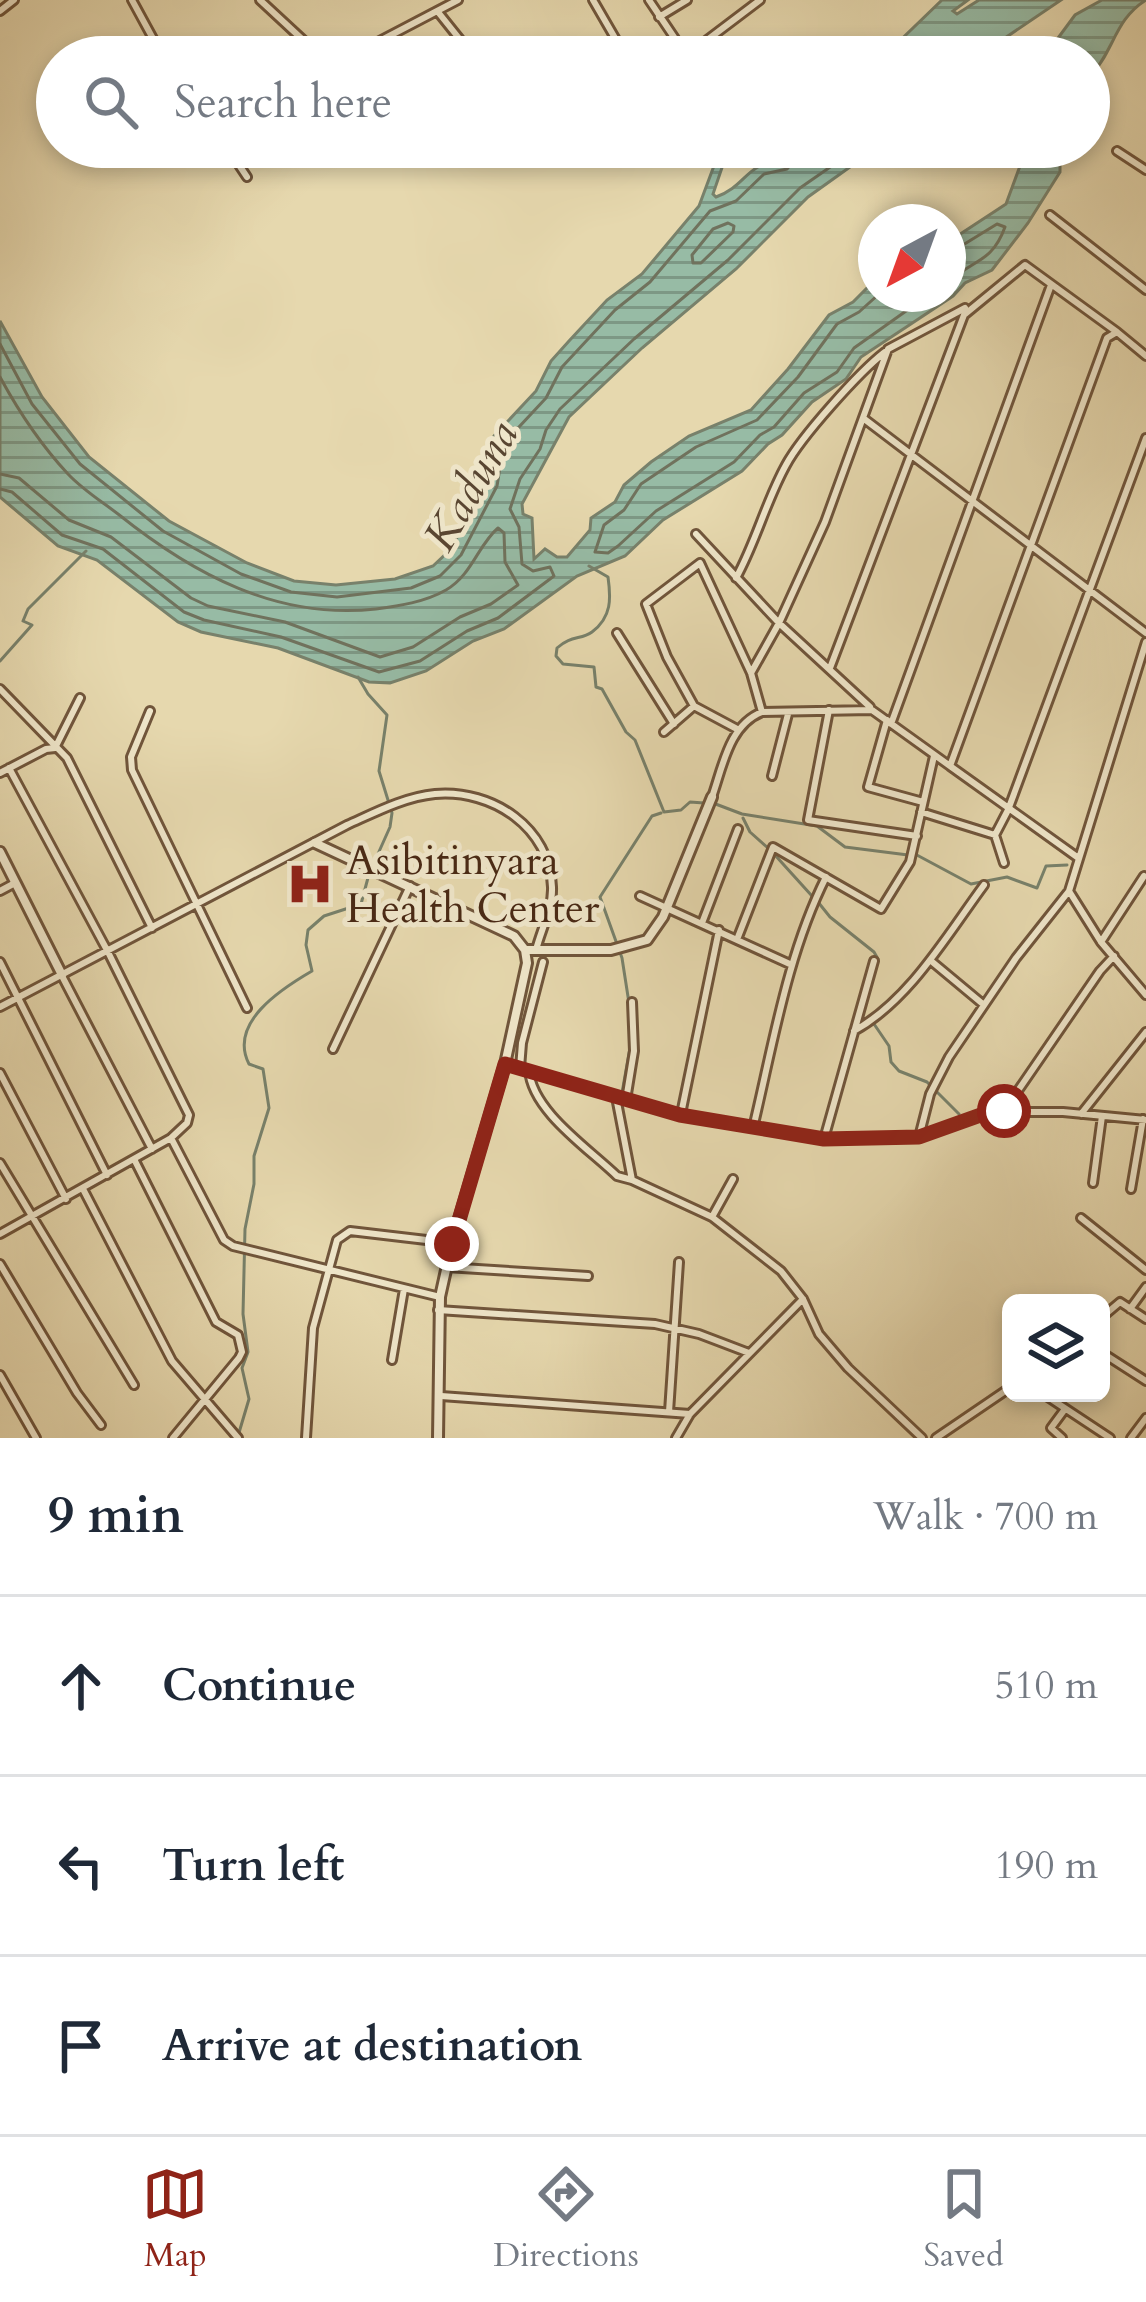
<!DOCTYPE html>
<meta charset="utf-8">
<style>
:root{--surface:#fff;--page:#f2f2f3;--text:#1f2937;--muted:#747a83;--line:#e0e1e3;--accent:#8f2418}
body{margin:0;font-family:Cardo,serif;background:var(--page);color:var(--text)}
.controls{position:absolute;right:36px;bottom:36px;display:grid;overflow:hidden;border-radius:18px;box-shadow:0 6px 18px #0003}
.controls button{width:108px;height:108px;display:grid;place-items:center;padding:0;border:0;border-bottom:3px solid var(--line);background:var(--surface);color:var(--text);font:60px sans-serif}
.compass{position:absolute;left:858px;top:204px;width:108px;height:108px;border-radius:50%;background:var(--surface);box-shadow:0 6px 18px #0003;rotate:221deg}
.stop{position:absolute;width:36px;height:36px;margin:-27px;border:9px solid #8f2418;border-radius:50%;background:#fff}
.stop.end{background:#8f2418;border-color:#fff;box-shadow:0 3px 12px #0008}
.list{margin:0;padding:0;list-style:none}
h2{display:flex;justify-content:space-between;align-items:center;height:156px;margin:0;padding:0 48px;font-size:51px}
h2 small{font-size:39px;font-weight:400;color:var(--muted)}
.list li{display:grid;grid-template-columns:78px 1fr auto;gap:36px;align-items:center;box-sizing:border-box;height:180px;padding:0 48px;border-top:3px solid var(--line)}
.list b{display:block;font-size:45px;white-space:nowrap}
.list em{font-size:39px;font-style:normal;color:var(--muted)}
.icon{flex:none;width:66px;height:66px;fill:none;stroke:currentColor;stroke-width:2;stroke-linecap:round;stroke-linejoin:round}
.map{position:relative;flex:none;width:1146px;height:1438px;overflow:hidden}
.search{position:absolute;background:var(--surface);box-shadow:0 6px 18px #0003;left:36px;right:36px;top:36px;height:132px;display:flex;align-items:center;gap:30px;box-sizing:border-box;padding:0 42px;border-radius:66px;color:var(--muted);font-size:45px}
.sheet{height:696px;background:var(--surface)}
nav{display:flex;justify-content:space-around;align-items:center;box-sizing:border-box;height:168px;border-top:3px solid var(--line);background:var(--surface);font-size:33px;color:var(--muted)}
nav a{display:grid;justify-items:center;gap:6px}
nav .on{color:var(--accent)}
.map>svg:first-child{display:block}
.water{fill:url(#water-rules);stroke:#78816b;stroke-width:3}
.lines{fill:none;stroke-linecap:round;stroke-linejoin:round}
.shore{stroke:#70725d;stroke-width:3}
.stream{stroke:#78816b;stroke-width:3}
.minor-casing{stroke:#70553b;stroke-width:12}
.tertiary-casing{stroke:#70553b;stroke-width:14}
.minor{stroke:#efe6ca;stroke-width:6}
.tertiary{stroke:#efe6ca;stroke-width:8}
.route{stroke:#8f2418;stroke-width:15}
.labels{text-anchor:middle;dominant-baseline:central;stroke-width:10;stroke-linejoin:round;paint-order:stroke}
.poi-label{font-size:42px;fill:#492915;stroke:#efe6ca;text-anchor:start}
.water-label{font-size:45px;font-style:italic;fill:#594632;stroke:#efe6ca}
</style>
<div class="map">
<svg width="1146" height="1438" viewBox="0 0 1146 1438">
<defs>
<pattern id="water-rules" width="6" height="5" patternUnits="userSpaceOnUse" patternTransform="scale(3)"><rect width="6" height="5" fill="#97bba5"/><path d="M0 2.5h6" fill="none" stroke="#7d9885"/></pattern>
</defs>
<rect width="100%" height="100%" fill="#e6d8ae"/>
<filter id="stains"><feTurbulence type="fractalNoise" baseFrequency=".00167" numOctaves="4"/><feColorMatrix values="0 0 0 0 .2 0 0 0 0 .09 0 0 0 0 .02 0 0 0 .5 -.17"/></filter>
<radialGradient id="worn" r=".72"><stop offset=".6" stop-color="#630" stop-opacity="0"/><stop offset="1" stop-color="#630" stop-opacity=".3"/></radialGradient>
<path class="water" d="M942,0H968L953,11L957,14L979,0H1061L977,57H883Z
M1102,0H1146C1114,20 1115,50 1089,78V57H1044L1075,15Z
M721,147H729L713,194L716,197C746,186 745,165 779,160L785,147H878L808,197L736,269L642,348L569,417L522,504L523,514L532,518L534,559L545,549L557,557H567L590,530L591,518L615,502L624,485L651,462L689,436L751,410L788,369L829,315L853,302L873,282L876,294H948V242L1006,204L1027,147H1060V172L1028,223L992,270L965,283L953,296L861,357L846,379L812,402L782,435L768,444L742,471L663,520L625,556L577,576L504,629L473,641L426,671L390,683L369,682L278,648L201,632L178,622L97,560L58,546L0,497V321L42,397L89,457L169,521L247,563L294,581L336,585L395,579L433,566L451,549L486,481L494,436L536,391L551,361L569,341L607,300L642,274L699,206Z"/>
<g class="lines">
<path class="shore" d="M728,223L734,226L733,232L701,263H693L692,255L713,229Z
M948,250L958,248L997,224L1005,227C991,266 969,259 948,284
M879,294L859,312L837,324L798,377L757,420L696,447L641,484L624,510L604,525L595,552L608,553L618,546L656,511L734,462L760,435L774,427L804,393L837,372L854,348L930,294
M0,344L32,404L80,464L163,531L241,574L291,592L337,597L411,588L440,576L461,555L497,486L504,443L546,398L562,367L615,310L650,282L710,211L736,201L764,174L787,169L793,162L796,147
M0,377C19,412 41,445 68,474C83,490 101,501 118,514C193,574 277,620 376,609C399,606 425,602 446,590C472,575 478,545 498,528L504,533L505,562L518,585L491,604L460,617L413,647L380,657L285,622L208,606L191,598L111,537L69,520L19,478L0,474
M0,489L12,492L62,535L103,549L184,612L204,620L281,637L379,672L420,661L467,631L498,618L554,576L550,567L533,571L522,564L519,527L510,509L520,479L540,449L546,430L560,409L634,339L728,260L800,188L859,147"/>
<path class="stream" d="M589,566L608,577C611,598 612,617 592,632C581,640 571,635 557,648L556,656L563,664L594,667L596,687L602,689L626,732L635,740L664,812L681,810L690,802L704,803
M0,661L32,625L23,621L28,609L86,551
M713,803L742,814L817,826L845,847L908,855
M743,818L750,832L768,848
M774,854L812,896
M915,854L971,884L1007,877L1037,888L1046,866L1067,865
M818,902L830,917L874,952L878,959L874,970
M629,1003L622,958L600,897L652,816L661,813
M874,1024L889,1046L891,1062L899,1071L927,1082L959,1114
M622,1093L631,1042
M238,1436L249,1399L242,1368L248,1352L243,1314L245,1229L254,1184V1156L269,1108L263,1069L249,1064C228,1023 281,989 312,971L306,945L308,930L324,916L361,904L369,874L390,827L392,813L379,771L387,715L368,694L358,677"/>
<defs>
<path id="minor" d="M132,0L163,57
M260,0L316,52L330,57
M593,0L626,57
M649,0L684,52
M0,11L14,0
M438,12L474,57
M659,17L687,0
M349,57L458,0
M675,57L690,53L760,0
M227,147L247,177
M1117,151L1146,170
M1050,215L1146,290
M863,418L1146,633
M696,534L779,623L870,707
M736,578C756,542 766,501 786,465C801,437 859,372 885,352
M617,633L674,724
M830,668L964,315L1025,265L1117,332
M751,673L779,623L825,522L888,349L965,308
M0,689L67,758L152,928
M829,710L808,820L917,836
M150,711L131,757L132,770L247,1008
M887,720L868,787L923,802
M891,724L1051,285
M737,729L694,706L667,657L646,604L700,563L751,673L762,712
M664,732L694,706
M950,766L1077,857
M0,773L46,749L55,748L80,698
M772,776L788,714
M712,797C723,766 729,725 762,712L872,710L950,766L1107,338L1117,332L1146,356
M921,812L995,835
M1004,863L995,835L1008,810L1146,438
M0,891L15,883
M1069,891L1101,942L1146,995
M640,896L792,965
M702,923L738,829
M738,937L773,847L881,909L910,862L934,756
M1101,942L1144,876
M930,960L984,1005
M0,962L107,1175
M62,976L152,1149
M0,1007L347,825C374,813 404,797 435,794C493,789 550,828 552,887C553,907 541,930 536,950
M854,1031C910,1000 947,935 984,885
M333,1049L410,886
M505,1064L680,1115L824,1139L919,1137L989,1112H1063L1146,1120
M520,1068L522,1043L543,962
M529,1070C532,1111 588,1148 617,1176L632,1180
M0,1073L66,1199
M616,1097L632,1180L712,1217L781,1271L803,1299L819,1334L848,1368L922,1438
M626,1100L634,1051L632,1002
M1004,1111L1100,971L1114,956
M681,1114L719,930
M1081,1114L1146,1032
M753,1128C773,1045 787,955 826,877
M919,1137L930,1094L949,1057L1016,958L1069,891L1146,642
M171,1138L224,1240L233,1246L440,1297
M824,1139L874,961
M134,1159L216,1322L238,1335L242,1352L239,1358L173,1438
M0,1163L134,1385
M1093,1183L1102,1116
M83,1189L172,1361L238,1438
M1131,1189L1143,1119
M712,1217L733,1179
M1081,1218L1146,1270
M0,1234L171,1138L187,1123L189,1115L108,952L9,768
M0,1264L77,1393L101,1425
M446,1267L588,1276
M1130,1309L1146,1287
M438,1310L655,1324L699,1334L749,1353
M1101,1318L1120,1302L1146,1319
M1101,1352L1146,1381
M392,1360L404,1289
M0,1375L36,1438
M1042,1393L1110,1438
M441,1396L690,1414
M669,1412L679,1262
M306,1438L313,1328L337,1240L350,1231L452,1243
M676,1438L690,1414L803,1299
M936,1438L1011,1387
M1062,1438L1051,1428L1065,1409
M1131,1438L1146,1418"/>
<path id="tertiary" d="M315,843L514,936L525,950L527,963L505,1064L452,1243L440,1297L438,1438
M0,852L62,975
M525,950H611L647,940L663,917L712,797"/>
</defs>
<use href="#minor" class="minor-casing"/>
<use href="#tertiary" class="tertiary-casing"/>
<use href="#minor" class="minor"/>
<use href="#tertiary" class="tertiary"/>
</g>
<g class="lines">
<path class="route" d="M452,1244L505,1064L680,1115L824,1139L919,1137L989,1112L1004,1111"/>
</g>
<defs>
<symbol id="hospital-bare" viewBox="-9 -9 18 18"><path d="M-5-5h3v3.5h4V-5h3V5h-3V1.5h-4V5h-3Z" fill="#8f2418" stroke="#efe6ca" stroke-width="2.5" paint-order="stroke"/></symbol>
</defs>
<g fill-rule="evenodd">
<use href="#hospital-bare" x="277" y="851" width="66" height="66"/>
</g>
<g class="labels">
<g class="poi-label">
<text x="346" y="860">Asibitinyara<tspan x="346" dy="48">Health Center</tspan></text>
</g>
<g class="water-label">
<text transform="translate(471 486) rotate(-60)">Kaduna</text>
</g>
</g>
<rect width="100%" height="100%" filter="url(#stains)"/>
<rect width="100%" height="100%" fill="url(#worn)"/>
</svg>
<div class="controls">
<button><svg class="icon" aria-label="layers" viewBox="0 0 24 24"><path d="M12 4l9 5-9 5-9-5zM3 14l9 5 9-5"/></svg></button>
</div>
<svg class="compass" viewBox="-18 -18 36 36"><path d="M0-13l5 13h-10z" fill="#e53935"/><path d="M0 13l5-13h-10z" fill="#747a83"/></svg>
<div class="stop" style="left:1004px;top:1111px"></div>
<div class="stop end" style="left:452px;top:1244px"></div>
<div class="search"><svg class="icon" aria-label="search" viewBox="0 0 24 24"><circle cx="10" cy="10" r="6"/><path d="M15 15l6 6"/></svg>Search here</div>
</div>
<section class="sheet">
<h2>9 min<small>Walk · 700 m</small></h2>
<ul class="list">
<li><svg class="icon" aria-label="ahead" viewBox="0 0 24 24"><path d="M12 20V5M6 11l6-6 6 6"/></svg><div><b>Continue</b></div><em>510 m</em></li>
<li><svg class="icon" aria-label="left" viewBox="0 0 24 24"><path d="M17 20v-9H6M10 6l-5 5 5 5"/></svg><div><b>Turn left</b></div><em>190 m</em></li>
<li><svg class="icon" aria-label="arrive" viewBox="0 0 24 24"><path d="M6 21V4h12l-3 4 3 4H6"/></svg><div><b>Arrive at destination</b></div></li>
</ul>
</section>
<nav>
<a class="on"><svg class="icon" aria-label="map" viewBox="0 0 24 24"><path d="M3 6l6-2 6 2 6-2v14l-6 2-6-2-6 2zM9 4v14M15 6v14"/></svg>Map</a>
<a><svg class="icon" aria-label="directions" viewBox="0 0 24 24"><path d="M12 3l9 9-9 9-9-9zM9 14v-3h6M13 9l2 2-2 2"/></svg>Directions</a>
<a><svg class="icon" aria-label="saved" viewBox="0 0 24 24"><path d="M7 4h10v16l-5-4-5 4z"/></svg>Saved</a>
</nav>
